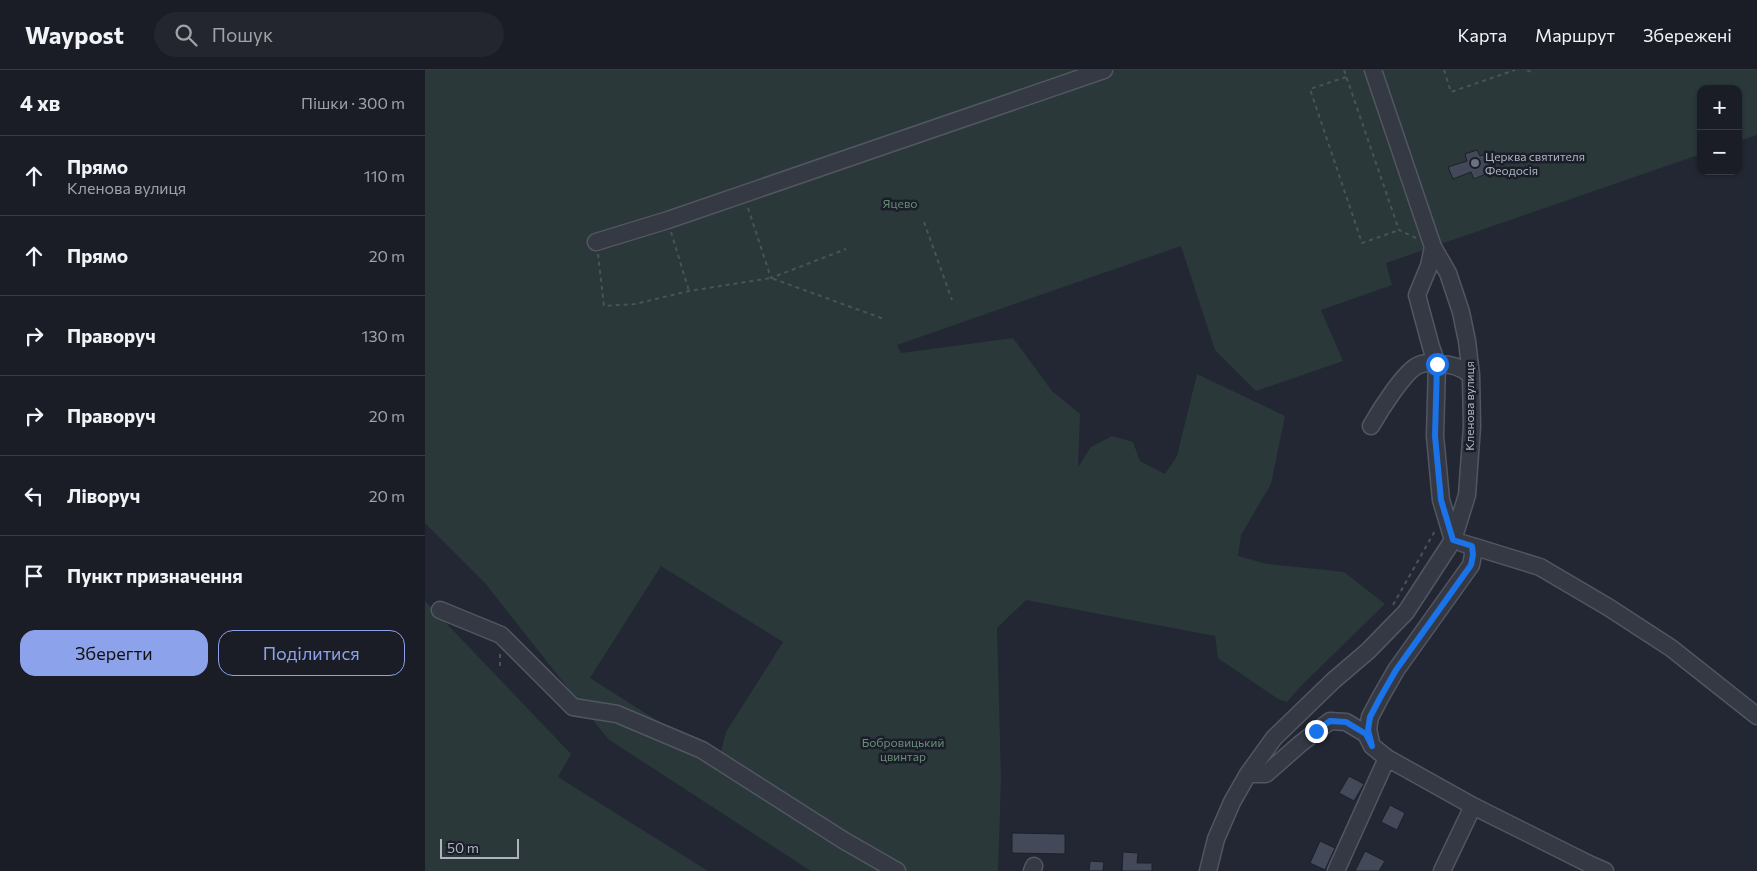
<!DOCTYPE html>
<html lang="uk">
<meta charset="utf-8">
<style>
:root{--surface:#1a1d26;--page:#23262e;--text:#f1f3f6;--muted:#9fa2a7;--line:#383b43;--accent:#8ca2ea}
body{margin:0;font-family:Commissioner,sans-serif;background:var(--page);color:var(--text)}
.controls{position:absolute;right:15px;top:15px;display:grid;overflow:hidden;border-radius:10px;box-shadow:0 1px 4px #0004}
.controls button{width:45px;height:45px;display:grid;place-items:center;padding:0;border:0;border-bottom:1px solid var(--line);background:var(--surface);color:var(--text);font:25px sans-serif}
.scale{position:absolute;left:15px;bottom:12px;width:79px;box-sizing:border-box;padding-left:5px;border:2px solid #afb3c1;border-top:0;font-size:14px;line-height:18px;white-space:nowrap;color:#afb3c1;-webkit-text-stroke:4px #1a1e29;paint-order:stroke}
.stop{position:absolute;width:15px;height:15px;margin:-11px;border:4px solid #1a73e8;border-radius:50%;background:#fff}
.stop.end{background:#1a73e8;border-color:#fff;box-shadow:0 1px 5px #0008}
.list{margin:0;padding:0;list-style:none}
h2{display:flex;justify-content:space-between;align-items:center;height:65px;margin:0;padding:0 20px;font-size:21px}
h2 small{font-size:16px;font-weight:400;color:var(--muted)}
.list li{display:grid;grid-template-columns:32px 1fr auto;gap:15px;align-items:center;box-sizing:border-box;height:80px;padding:0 20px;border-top:1px solid var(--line)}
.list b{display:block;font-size:19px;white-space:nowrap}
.list p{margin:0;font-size:16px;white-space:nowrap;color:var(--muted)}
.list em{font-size:16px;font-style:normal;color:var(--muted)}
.actions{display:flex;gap:10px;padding:15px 20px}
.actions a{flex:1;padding:11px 0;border:1px solid var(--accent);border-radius:15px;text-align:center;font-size:18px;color:var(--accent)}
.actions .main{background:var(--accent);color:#111}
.icon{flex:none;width:28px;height:28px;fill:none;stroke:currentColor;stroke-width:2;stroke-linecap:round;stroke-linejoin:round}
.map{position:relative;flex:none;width:1332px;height:801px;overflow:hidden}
header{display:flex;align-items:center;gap:30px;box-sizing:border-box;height:70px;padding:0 25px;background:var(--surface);border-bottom:1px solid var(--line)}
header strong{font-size:24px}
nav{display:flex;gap:28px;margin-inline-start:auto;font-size:18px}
.search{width:350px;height:45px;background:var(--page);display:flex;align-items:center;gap:12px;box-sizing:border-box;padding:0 18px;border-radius:28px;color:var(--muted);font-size:19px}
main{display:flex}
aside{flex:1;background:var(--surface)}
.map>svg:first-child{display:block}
.green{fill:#2a383a;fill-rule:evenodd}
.building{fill:#434958;stroke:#1c202b}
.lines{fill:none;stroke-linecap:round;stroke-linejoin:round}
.minor-casing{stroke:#525662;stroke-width:19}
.path{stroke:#485459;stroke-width:2;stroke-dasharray:4 4;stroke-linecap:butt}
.minor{stroke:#353944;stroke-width:16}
.route{stroke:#1a73e8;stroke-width:6}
.worship-dot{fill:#6b7280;stroke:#1a1e29;stroke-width:2}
.labels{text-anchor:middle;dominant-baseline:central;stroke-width:5;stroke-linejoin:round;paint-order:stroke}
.poi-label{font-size:12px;fill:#afb3c1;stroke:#1a1e29;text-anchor:start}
.park-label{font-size:12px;fill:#6a8e78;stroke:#1a1e29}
.street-label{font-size:12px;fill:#afb3c1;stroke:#1a1e29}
</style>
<header>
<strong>Waypost</strong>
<div class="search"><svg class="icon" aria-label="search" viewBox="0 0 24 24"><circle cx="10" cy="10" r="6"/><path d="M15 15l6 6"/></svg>Пошук</div>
<nav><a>Карта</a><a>Маршрут</a><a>Збережені</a></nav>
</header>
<main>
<aside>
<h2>4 хв<small>Пішки · 300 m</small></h2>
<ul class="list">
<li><svg class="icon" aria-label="ahead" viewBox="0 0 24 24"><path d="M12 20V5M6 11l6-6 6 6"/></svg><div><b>Прямо</b><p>Кленова вулиця</p></div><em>110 m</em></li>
<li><svg class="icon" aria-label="ahead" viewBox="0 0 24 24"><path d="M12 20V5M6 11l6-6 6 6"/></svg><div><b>Прямо</b></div><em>20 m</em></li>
<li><svg class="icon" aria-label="right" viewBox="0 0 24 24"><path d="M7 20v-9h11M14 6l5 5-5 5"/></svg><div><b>Праворуч</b></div><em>130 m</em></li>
<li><svg class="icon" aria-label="right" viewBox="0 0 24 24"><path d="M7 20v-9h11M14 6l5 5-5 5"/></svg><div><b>Праворуч</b></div><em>20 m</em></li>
<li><svg class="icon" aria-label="left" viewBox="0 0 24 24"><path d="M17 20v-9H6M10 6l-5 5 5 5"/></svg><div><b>Ліворуч</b></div><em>20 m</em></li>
<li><svg class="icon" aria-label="arrive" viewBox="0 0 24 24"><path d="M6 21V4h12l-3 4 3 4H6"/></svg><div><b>Пункт призначення</b></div></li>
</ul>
<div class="actions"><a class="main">Зберегти</a><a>Поділитися</a></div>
</aside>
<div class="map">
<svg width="1332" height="801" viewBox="0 0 1332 801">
<rect width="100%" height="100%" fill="#222733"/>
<path class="green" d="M0,0H1332V65L1313,71V19H1276V84L961,193L967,215L896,240L918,291L831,321L790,280L756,176L472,275L476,283L588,268L627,321L655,344L653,397L666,377L687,366L708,372L715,391L740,404L752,386L772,304L860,346L846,414L816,465L813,486L842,494L919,502L960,534L876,616L862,632L853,629L793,588L790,566L601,530L572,558L576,710L573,801H386L183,669L60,513L0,453ZM236,496L358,572L301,662L294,690L165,608Z
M0,531L146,684L133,707L283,801H0Z"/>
<path class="building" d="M1052,80L1055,86L1061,84L1065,96L1059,98L1061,104L1049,109L1046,102L1028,109L1023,97L1042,91L1040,84Z
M924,706L939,714L929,731L914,723Z
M965,735L980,743L972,760L956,752Z
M587,763L640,764V784L587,783Z
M895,771L910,778L900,800L885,793Z
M940,781L960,791L954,801H930Z
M698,782L713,783L712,793H727V801H697Z
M665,791L679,792L678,801H664Z"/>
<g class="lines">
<defs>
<path id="minor" d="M171,172L243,150L679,0
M1008,177L1004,196L992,225L1006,277L1012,294L1010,366L1016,430L1028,470
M946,356C954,342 980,300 994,295C1000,292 1008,293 1014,294C1027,294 1036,297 1046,305
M1047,476L1115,497L1183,537L1246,578L1332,646
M15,540L76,565L148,637L192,644L277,680L418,770L472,801
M946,673L943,659L945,647L955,628L971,600L1046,495L1048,485L1047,476L1037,473
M823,704H841L875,674L905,651L921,652L941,664L947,676L962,688L1048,736L1164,794L1180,801
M607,801L609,796
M783,801L791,769L807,732L823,704L849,668L909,610L943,581L981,542L1028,470L1042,425L1047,356L1046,305L1042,271L1036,242L1023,203L1008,177L948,0
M911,801L962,688
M1017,801L1048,736"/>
</defs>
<use href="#minor" class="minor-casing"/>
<path class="path" d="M919,0L974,160L991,168
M1019,0L1026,22L1090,0
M1102,0L1109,4
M921,7L885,19L937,173L974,160
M323,138L346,208L421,179
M499,152L527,230
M246,162L264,221
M173,184L179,236L210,234L264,221L346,208L459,249
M968,535L1011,459
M75,596V583"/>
<use href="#minor" class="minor"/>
</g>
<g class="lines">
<path class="route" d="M891,661L905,651L921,652L941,664L947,676L943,660L945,647L955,628L971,600L1046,495L1048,485L1047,476L1028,470L1016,430L1010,366L1012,294"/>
</g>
<circle class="worship-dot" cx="1050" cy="93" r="5"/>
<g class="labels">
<g class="poi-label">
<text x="1060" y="86">Церква святителя<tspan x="1060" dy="14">Феодосія</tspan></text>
</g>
<g class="park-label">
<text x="475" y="133">Яцево</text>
<text x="478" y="672">Бобровицький<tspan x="478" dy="14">цвинтар</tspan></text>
</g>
<g class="street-label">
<text transform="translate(1044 336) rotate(-90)">Кленова вулиця</text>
</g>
</g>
</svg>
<div class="controls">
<button>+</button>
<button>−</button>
</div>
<div class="scale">50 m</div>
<div class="stop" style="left:1012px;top:294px"></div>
<div class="stop end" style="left:891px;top:661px"></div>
</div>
</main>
